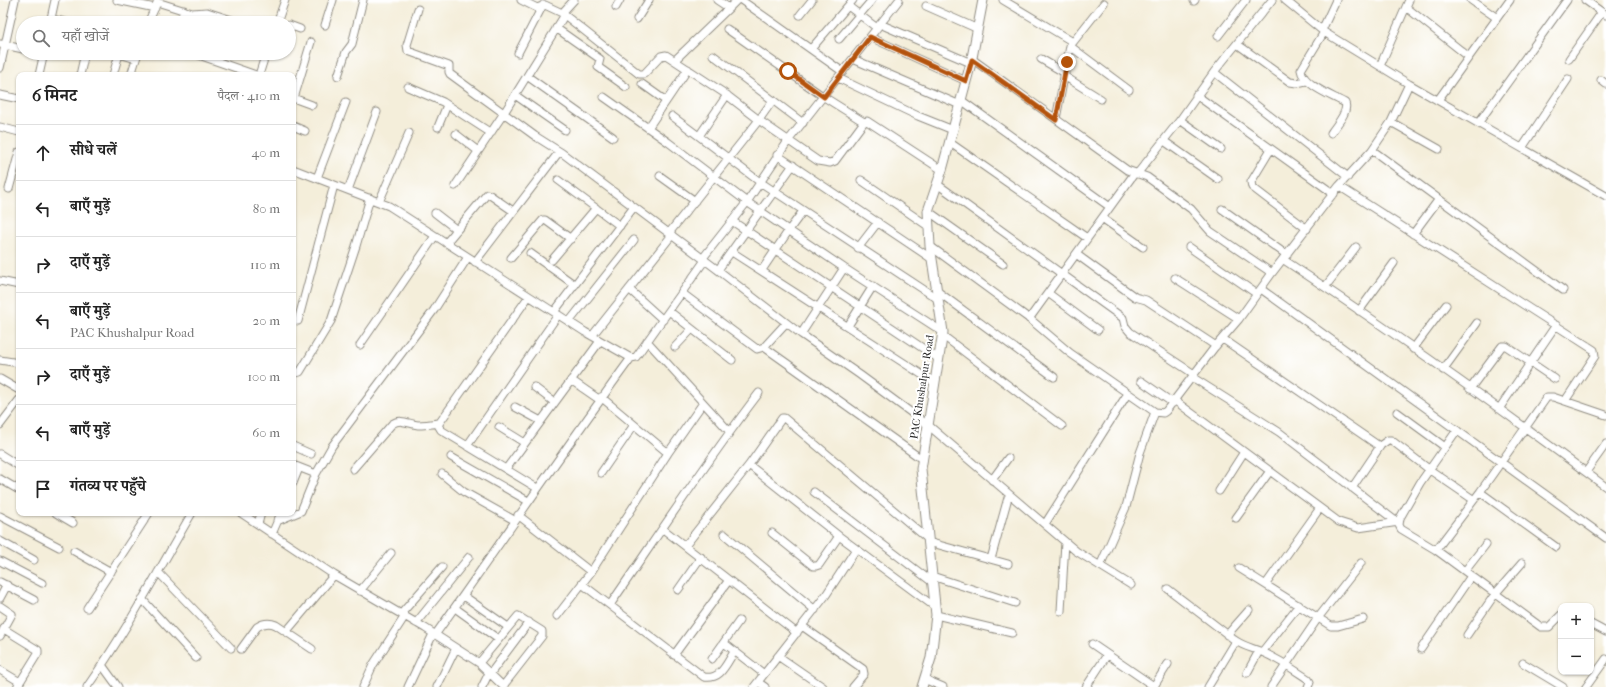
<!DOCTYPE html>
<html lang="hi">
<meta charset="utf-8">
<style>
:root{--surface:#fff;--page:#f6f6f6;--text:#222;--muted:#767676;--line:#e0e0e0}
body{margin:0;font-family:"IM FELL French Canon","Noto Serif Devanagari",serif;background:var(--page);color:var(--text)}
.controls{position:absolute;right:12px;bottom:12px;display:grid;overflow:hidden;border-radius:8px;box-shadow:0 1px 3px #0004}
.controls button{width:36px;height:36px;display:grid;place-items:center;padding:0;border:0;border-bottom:1px solid var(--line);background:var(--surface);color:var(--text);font:20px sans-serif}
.stop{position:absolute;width:12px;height:12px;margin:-9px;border:3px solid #b45309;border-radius:50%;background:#fff}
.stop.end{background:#b45309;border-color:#fff;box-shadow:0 1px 4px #0008}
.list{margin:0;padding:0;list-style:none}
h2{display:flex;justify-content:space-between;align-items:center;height:52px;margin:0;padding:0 16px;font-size:17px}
h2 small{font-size:13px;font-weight:400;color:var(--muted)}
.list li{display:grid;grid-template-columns:26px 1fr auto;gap:12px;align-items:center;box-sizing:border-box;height:56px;padding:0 16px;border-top:1px solid var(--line)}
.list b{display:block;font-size:15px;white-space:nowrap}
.list p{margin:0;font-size:13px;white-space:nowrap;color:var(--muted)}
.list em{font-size:13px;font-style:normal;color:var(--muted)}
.icon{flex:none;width:22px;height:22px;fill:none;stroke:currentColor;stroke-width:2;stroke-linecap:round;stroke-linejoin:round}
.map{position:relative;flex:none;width:1606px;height:687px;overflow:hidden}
.search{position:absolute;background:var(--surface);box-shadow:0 1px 3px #0004;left:16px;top:16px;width:280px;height:44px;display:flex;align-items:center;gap:10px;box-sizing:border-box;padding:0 14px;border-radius:22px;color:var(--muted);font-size:15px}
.panel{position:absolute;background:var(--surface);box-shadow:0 1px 3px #0004;left:16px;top:72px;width:280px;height:444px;border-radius:8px}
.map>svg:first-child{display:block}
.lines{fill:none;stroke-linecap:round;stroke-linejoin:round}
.minor-casing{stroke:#908c82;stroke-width:9}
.major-casing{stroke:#908c82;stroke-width:11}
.minor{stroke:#fff;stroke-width:7}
.major{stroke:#fff;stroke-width:9}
.route{stroke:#b45309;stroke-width:5}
.labels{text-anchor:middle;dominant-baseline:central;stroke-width:4;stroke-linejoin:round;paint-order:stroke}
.street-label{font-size:11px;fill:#2b2b2b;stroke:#fff}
</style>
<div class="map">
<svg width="1606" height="687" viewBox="0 0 1606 687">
<rect width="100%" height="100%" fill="#fff"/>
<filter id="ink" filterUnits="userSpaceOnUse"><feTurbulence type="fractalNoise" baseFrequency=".025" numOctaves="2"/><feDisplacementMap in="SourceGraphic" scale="8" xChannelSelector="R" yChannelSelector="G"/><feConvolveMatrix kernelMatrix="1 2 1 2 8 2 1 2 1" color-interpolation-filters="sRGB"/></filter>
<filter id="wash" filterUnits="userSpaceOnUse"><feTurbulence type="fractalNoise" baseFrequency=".012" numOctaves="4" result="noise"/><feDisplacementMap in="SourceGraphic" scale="16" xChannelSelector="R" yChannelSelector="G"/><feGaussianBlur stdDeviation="0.9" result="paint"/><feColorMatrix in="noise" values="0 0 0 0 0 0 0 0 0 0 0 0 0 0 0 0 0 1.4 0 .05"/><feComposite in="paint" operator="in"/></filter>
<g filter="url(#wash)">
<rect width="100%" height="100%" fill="#f4eeda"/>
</g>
<g filter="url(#ink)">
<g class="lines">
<defs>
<path id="minor" d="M117,0L155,8
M521,0L537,8L545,5L562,13L639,74H644L661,56L666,55L724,93L763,123L818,161L830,163L835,161L864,122L867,121L942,170
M741,0L843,72
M1003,0L1073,42
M1285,0L1324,32L1409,84L1606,196
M1471,0L1497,18
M1585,0L1606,15
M1194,1L1195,0
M157,2L192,13L207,12L241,23
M848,6L877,28
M926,6L978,29
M616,7L620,0
M1406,7L1469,57
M729,8L737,0
M418,9L407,45L408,51L449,66V72L450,74L535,136L562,153L718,270L801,334L860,375L928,425L1076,551L1131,585
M562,13L574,0
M800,15L812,0
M51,19L69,23
M637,19L649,0
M50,23L55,0
M148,23L156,5
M180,23L184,10
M277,23L285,0
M880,24L971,63
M289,25L300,29
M325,25L333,0
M556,28L600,59L598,67L626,87
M727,29L824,97L864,122
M1322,30L1336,0
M1324,32L1301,70C1303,85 1333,96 1345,103C1349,112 1336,125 1331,133
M1218,36L1246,0
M870,37L966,81
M839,39L872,0
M0,44L23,49
M1237,44L1290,82L1297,83L1306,81
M1070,46L1129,90
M811,49L853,0
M116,53L136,59
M193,53L256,75
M518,53L543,5
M713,55L803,123
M853,59L960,105
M972,59L1127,170L1147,177L1191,209L1210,231L1272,273
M1041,59L1065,73
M1569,59L1602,12
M675,60L729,8L717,0
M1380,66L1409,0
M0,68L15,0
M1214,72L1348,177
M39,75L44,53
M80,75L85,53
M113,75L119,54
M131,75L138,53
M259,75L266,53
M338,76L346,52L352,44L363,0
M527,76L613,137
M1064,76L1101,99
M838,78L918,116L953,130
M1601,80L1606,84
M642,84L666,101
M408,87L443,102L491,133
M0,95L19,99
M515,95L565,130
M1196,95L1334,194
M604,97L668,142L747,202L844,268L943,332
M293,98L312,105
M294,98L311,42
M961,100L1110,207
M1438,100L1510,0
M672,116L760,182L938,299
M1056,119L1070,46L1104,3
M1180,120L1221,149
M1391,122L1439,149
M1479,122L1567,0
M293,126L305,131
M0,127L19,132
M438,127L447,105
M648,128L688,69
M456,134L478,151
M699,136L727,95
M1164,141L1218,179
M949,142L1087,238
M1522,148L1568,79
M1271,149L1251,182L1252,187L1307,229
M1372,150L1563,290
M777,155L932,259
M293,169L389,206L585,332L631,358L636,357L705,260
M1137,174L1180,120L1214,72L1272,0
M660,176L695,201
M317,178L346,102
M558,180L620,226
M861,180L928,226
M937,184L1123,318L1125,326L1130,332L1194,374
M455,186L504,113L564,16
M1339,186L1594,350L1595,356L1565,401
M9,189L19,152
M348,190L377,112
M379,202L409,133
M1222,209L1287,255
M928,211L1003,264
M435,213L457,230
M1102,218L1143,247
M732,221L939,359
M669,233L759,120L773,100
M1413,234L1439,199
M446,243L487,194L490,195L513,211
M930,246L1031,320L1070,353L1155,412L1163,413L1166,411L1214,348L1239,319L1272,273L1339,186L1372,150L1391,122L1409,84
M1189,247L1257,294
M858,248L878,222
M732,252L935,383
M530,253L575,285
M1076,254L1135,297L1146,300L1216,346
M511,258L543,220H545L571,239
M703,258L747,202L788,141L899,0
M552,260L596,208
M1284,260C1394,332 1501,409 1606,487
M475,262L559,152
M718,270L793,165
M762,270L789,230L803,211
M1175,278L1239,319
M0,281L19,285
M1325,287L1356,247
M629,289L663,320
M1261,289L1606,538
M937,291L1054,377
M682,293L757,349L764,347L786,323
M1048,293L1098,330
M529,296L438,425L441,430L537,488
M669,311L732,360
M1359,311L1394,263
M554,312L634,207
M1029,319L1134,174
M298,321L334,185
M569,322L634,240
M848,326L873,286
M801,334L844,268
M942,335L1062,426
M592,336L672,235
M1223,339L1379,446
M647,341L729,431
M360,345L435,236
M675,347L692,329
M764,347L923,460
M1413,349L1446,305
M0,360L19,363
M1443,370L1477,323
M293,372L296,373L300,372L331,321L356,246L370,198
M1192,377L1279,432L1397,522
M0,379L19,390
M571,380L600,400
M1141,381L1173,403
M534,387L554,402
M1470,389L1502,346H1506L1555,379
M601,397L668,453
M1174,400L1339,522L1358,528L1399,522
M515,407L541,421
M1499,409L1556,325
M1397,412L1445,447
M0,425L19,400
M499,427L525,443
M1457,430L1420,483L1400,518L1399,525L1401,529L1436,550L1541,627H1549L1561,615
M293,446L311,454
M467,446L558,315
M0,454L19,466
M451,457L528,501
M293,465L316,474
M749,465L839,536L935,607
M353,469L392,424C401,418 409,424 418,425C425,425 432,424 439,423
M506,469L600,341
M1586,472L1606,444
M601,473L634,425
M442,474L464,492L514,520
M0,479L19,490
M992,480L1008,458
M293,483L299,468
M1352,488L1381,445L1388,440H1391L1430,470L1474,500
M1219,491L1244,452
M814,492L932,582
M1480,492L1556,547
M56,513L73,523
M241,513L334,575L425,628L479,663L504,687
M518,515L591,572
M0,516L59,547
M1236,518L1270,471
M277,521L301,511L316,474L332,446L434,310L468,257
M258,524L261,513
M1045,524L1128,393
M663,529L797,633
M772,533L813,566H816L819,565L839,536
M272,534L281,513
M724,534L815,610
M0,541L34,560
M928,542L1008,564
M685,546L749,465L782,418H784L928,539
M1436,550L1480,492L1547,397H1553L1606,415
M74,551L111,572
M991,559L1009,494
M0,561L42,583
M1100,566L1126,507L1140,453L1155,412
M1239,568L1331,626H1338L1363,619
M1465,571L1486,544
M158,572L231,648
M932,576L1015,603
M0,582L34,600
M582,584L704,677C721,680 726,664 734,652
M1266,584L1320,508
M1168,589L1236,641C1245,647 1253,648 1262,652C1279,659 1293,669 1308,679L1310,682L1308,687
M678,590L701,557
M360,591L391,553
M464,596L508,627
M0,598L7,585
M142,599L196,658
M610,605C659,534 706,462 759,393
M0,606L12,614L0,636
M87,608L149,513
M455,608L498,639
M1061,611L1065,542
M401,614L442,567
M936,615L1012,633
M557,616L591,572L668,453L703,403
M416,623L469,557
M1591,624L1606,632
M802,626L863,669L864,674L853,687
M4,629L38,650V653L17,687
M286,632L334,575
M435,635C501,543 564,449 631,358
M1227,635L1249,610
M1467,635L1495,594L1522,563
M724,643L764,674
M1092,644L1155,687
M241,649L257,627C263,623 269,622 276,625L312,649
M1421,649L1471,576
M1262,652L1299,605
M674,655L729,580
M778,656L823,687
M712,659L739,621
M479,663L518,616L542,631V636L503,686
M1523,663L1563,687
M102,665L118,687
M0,670L20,682
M1247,673L1259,651
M490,674L529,622
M924,679L943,687
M758,682L765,687
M1154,686L1168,664
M87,687C126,632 158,571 192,513
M363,687L373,665L405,616
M408,687L433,634
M437,687L456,648
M482,687L489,673
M754,687L826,595L856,549
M1086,687L1107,655
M1208,687L1236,641
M1271,687L1318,618L1361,563
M1586,687L1606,659"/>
<path id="major" d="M922,687L931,658L936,615L921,469L943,332L930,246L928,211L942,170L971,63L983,0"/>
</defs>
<use href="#minor" class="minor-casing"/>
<use href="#major" class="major-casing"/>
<use href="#minor" class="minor"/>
<use href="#major" class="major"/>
</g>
</g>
<g class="lines" filter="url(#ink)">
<path class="route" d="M788,71L824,97L870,37L966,81L972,60L1056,120L1067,62"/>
</g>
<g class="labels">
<g class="street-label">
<text transform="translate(922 387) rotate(-81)">PAC Khushalpur Road</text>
</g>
</g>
</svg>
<div class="controls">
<button>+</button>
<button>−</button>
</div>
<div class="stop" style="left:788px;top:71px"></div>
<div class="stop end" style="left:1067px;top:62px"></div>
<div class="search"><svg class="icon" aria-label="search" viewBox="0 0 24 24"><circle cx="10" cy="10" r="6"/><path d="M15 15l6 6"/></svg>यहाँ खोजें</div>
<section class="panel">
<h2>6 मिनट<small>पैदल · 410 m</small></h2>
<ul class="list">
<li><svg class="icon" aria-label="ahead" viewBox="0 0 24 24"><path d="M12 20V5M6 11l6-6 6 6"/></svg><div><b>सीधे चलें</b></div><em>40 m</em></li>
<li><svg class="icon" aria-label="left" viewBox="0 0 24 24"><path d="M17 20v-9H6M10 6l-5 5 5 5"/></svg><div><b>बाएँ मुड़ें</b></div><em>80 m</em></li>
<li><svg class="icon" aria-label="right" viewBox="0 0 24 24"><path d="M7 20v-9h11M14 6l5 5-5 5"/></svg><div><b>दाएँ मुड़ें</b></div><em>110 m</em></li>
<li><svg class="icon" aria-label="left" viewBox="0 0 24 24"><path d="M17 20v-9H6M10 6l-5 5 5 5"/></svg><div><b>बाएँ मुड़ें</b><p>PAC Khushalpur Road</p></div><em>20 m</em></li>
<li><svg class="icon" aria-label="right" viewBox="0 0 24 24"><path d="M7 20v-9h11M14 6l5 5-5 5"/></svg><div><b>दाएँ मुड़ें</b></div><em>100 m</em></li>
<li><svg class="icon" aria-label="left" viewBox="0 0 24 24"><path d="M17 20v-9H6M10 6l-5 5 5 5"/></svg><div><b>बाएँ मुड़ें</b></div><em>60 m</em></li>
<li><svg class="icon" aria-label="arrive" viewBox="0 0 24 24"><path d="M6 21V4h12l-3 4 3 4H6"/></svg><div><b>गंतव्य पर पहुँचे</b></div></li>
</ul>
</section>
</div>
